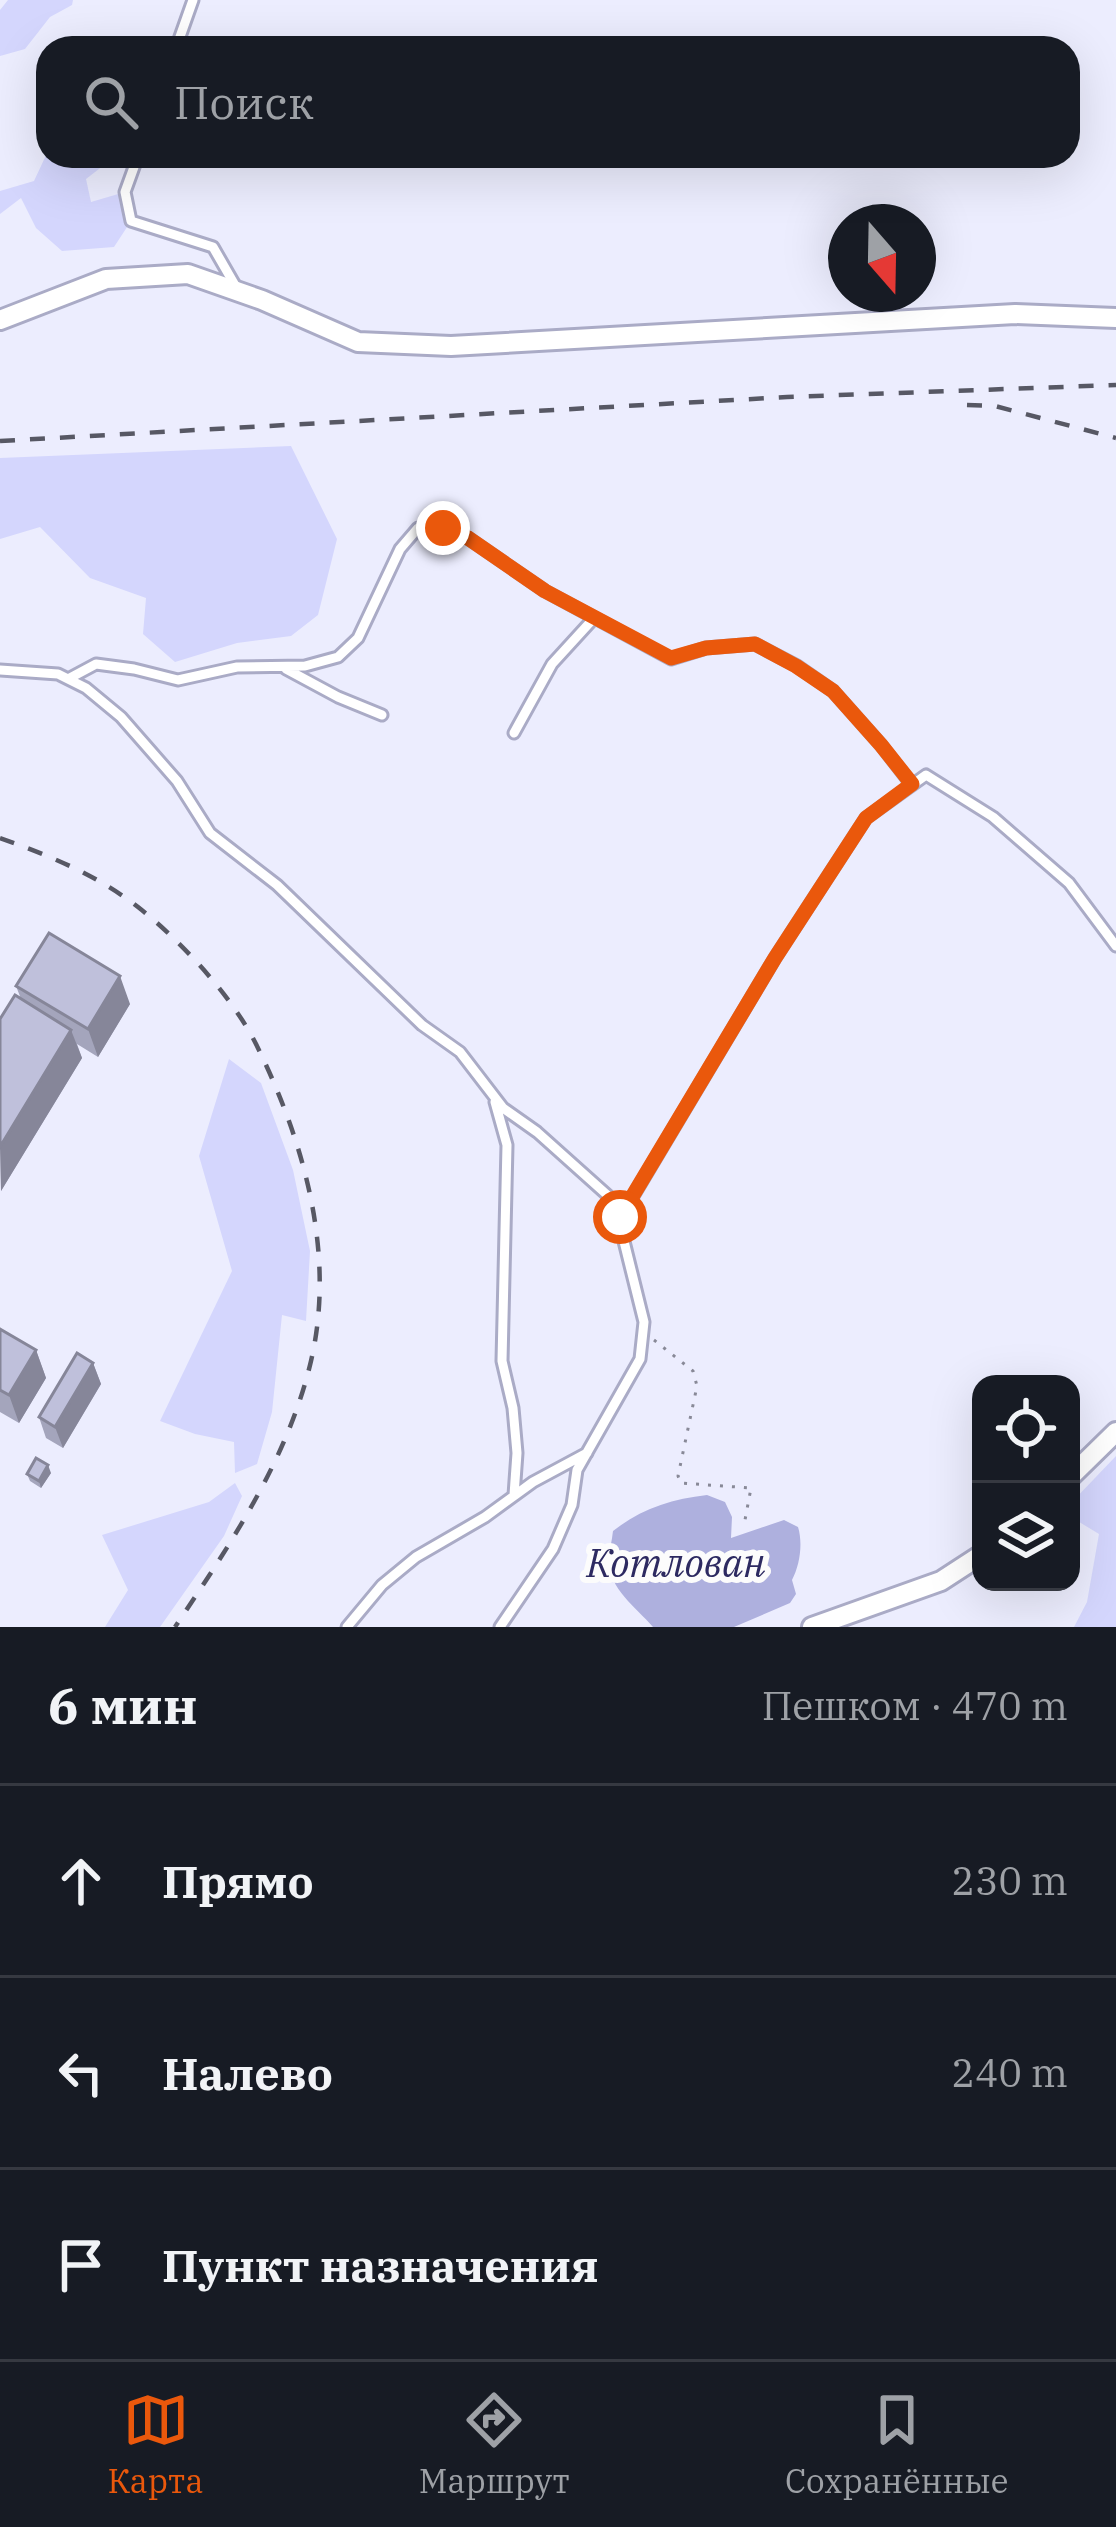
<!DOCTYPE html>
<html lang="ru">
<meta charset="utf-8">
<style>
:root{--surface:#171b24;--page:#242831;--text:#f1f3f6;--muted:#9ea1a6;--line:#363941;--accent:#ea580c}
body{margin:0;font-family:"IBM Plex Serif",serif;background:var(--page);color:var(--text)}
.controls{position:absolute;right:36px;bottom:36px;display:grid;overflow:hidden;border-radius:24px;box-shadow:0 12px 48px #0002}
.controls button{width:108px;height:108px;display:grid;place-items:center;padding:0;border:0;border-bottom:3px solid var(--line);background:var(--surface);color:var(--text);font:60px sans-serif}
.compass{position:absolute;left:828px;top:204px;width:108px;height:108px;border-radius:50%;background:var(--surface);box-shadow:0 12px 48px #0002;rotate:160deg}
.stop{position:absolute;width:36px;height:36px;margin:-27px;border:9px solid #ea580c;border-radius:50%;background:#fff}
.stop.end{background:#ea580c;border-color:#fff;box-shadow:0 3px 12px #0008}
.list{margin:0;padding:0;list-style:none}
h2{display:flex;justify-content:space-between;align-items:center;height:156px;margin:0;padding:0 48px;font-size:51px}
h2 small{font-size:39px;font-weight:400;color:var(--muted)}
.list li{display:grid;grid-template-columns:78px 1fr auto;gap:36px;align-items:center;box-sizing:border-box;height:192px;padding:0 48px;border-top:3px solid var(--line)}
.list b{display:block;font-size:45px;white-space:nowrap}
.list em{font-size:39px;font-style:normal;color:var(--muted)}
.icon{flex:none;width:66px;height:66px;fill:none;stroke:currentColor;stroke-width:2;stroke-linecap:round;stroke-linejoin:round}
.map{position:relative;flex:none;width:1116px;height:1627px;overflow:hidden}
.search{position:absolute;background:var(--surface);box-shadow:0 12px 48px #0002;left:36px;right:36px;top:36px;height:132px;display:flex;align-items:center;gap:30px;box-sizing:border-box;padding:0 42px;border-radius:36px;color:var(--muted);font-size:45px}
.sheet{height:732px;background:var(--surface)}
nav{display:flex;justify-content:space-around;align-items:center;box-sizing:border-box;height:168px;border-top:3px solid var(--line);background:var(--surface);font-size:33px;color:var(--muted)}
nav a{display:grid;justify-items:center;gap:6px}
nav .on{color:var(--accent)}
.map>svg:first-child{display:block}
.green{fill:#d4d6fd}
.water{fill:#aeb0de}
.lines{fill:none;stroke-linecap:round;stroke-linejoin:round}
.lane-casing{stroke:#aaabc6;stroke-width:15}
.street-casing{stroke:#aaabc6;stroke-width:24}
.path{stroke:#888997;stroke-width:3;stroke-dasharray:3 9;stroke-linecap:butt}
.lane{stroke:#fff;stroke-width:9}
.street{stroke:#fff;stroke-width:18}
.rail{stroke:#575864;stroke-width:4.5;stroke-dasharray:15 15;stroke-linecap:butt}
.wall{fill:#a4a5bc}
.shaded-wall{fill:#868699}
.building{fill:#bfc0db;stroke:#868699;stroke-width:3}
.route{stroke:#ea580c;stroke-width:15}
.labels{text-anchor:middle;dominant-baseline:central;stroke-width:12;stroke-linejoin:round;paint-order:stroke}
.water-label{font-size:39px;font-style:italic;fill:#2d2a61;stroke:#fcfcfc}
</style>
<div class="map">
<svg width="1116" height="1627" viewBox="0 0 1116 1627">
<rect width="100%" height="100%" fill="#ecedfe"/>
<path class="green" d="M8,0H73L72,5L50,17L25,49L0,56V10Z
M48,151V156H138L135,164L108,162L86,179L91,202L125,192L131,221L114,247L62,251L36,228L21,198L0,214V191L34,181Z
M291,446L337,539L318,615L291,636L237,643L175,662L143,634L146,598L90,578L40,527L0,539V458Z
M229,1059L261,1083L293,1170L310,1251L306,1321L282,1315L272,1412L257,1464L235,1473L234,1442L195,1434L160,1421L232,1271L199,1156Z
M1116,1456V1627H1074L1087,1602L1099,1534L1071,1517V1503Z
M235,1483L242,1496L224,1536L160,1627H105L128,1590L102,1535L209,1502Z"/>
<path class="water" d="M707,1495L725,1502L732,1517L731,1538L784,1520L798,1527C803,1543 800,1565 792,1580L796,1594L790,1603L734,1627H653C636,1607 609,1589 609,1561C609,1551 612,1541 613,1531C641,1509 671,1499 707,1495Z"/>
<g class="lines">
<defs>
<path id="lane" d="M176,48L193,0
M138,156L125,192L131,221L213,247L236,287
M286,669L338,697L382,715
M0,670L58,674L86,688L121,717L177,781L210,833L277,885L422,1025L460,1052L503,1108L537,1132L614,1201L644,1322L640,1359L577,1470L572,1505L553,1549L500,1627
M68,679L96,664L134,669L178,680L237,667L305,666L338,657L358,638L400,549L418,528H443L468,538L545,591L671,659L706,648L755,644L797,666L833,691L881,745L912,785
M514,733L552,664L594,618
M495,1102L507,1145L502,1361L513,1408L517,1453L514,1495
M620,1218L775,958L866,818L926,775L993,817L1069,883L1116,946
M347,1627L382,1585L416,1557L485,1517L533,1482L587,1453"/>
<path id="street" d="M0,320L106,279L188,274L262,300L358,342L451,346L1015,314L1116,318
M1071,1476L1116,1432
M812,1627L941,1581L981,1555"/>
</defs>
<use href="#lane" class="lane-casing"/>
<use href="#street" class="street-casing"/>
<path class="path" d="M654,1340L693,1371L697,1386L678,1476L681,1483L751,1488L745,1520"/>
<use href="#lane" class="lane"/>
<use href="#street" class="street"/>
<path class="rail" d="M967,405L995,406L1116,438
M0,441L787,397L1116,385
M0,838C48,855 97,875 138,907C180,940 232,996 256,1044C304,1141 336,1254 311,1361C288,1459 230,1545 175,1627"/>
</g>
<path class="wall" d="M16,986L130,1004L98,1057L77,1044L82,1058L1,1191L0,1019L21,999Z
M0,1329L36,1350L46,1378L19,1423L0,1412Z
M93,1363L101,1384L63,1448L46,1438L39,1417Z
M51,1473L41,1488L30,1481L27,1474Z"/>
<path class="shaded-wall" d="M120,976L130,1004L98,1057L88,1029Z
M71,1030L82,1058L1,1191L0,1147Z
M36,1350L46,1378L19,1423L9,1395Z
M93,1363L101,1384L63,1448L55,1427Z
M48,1465L51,1473L41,1488L39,1481Z"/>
<path class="building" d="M49,933L120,976L88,1029L16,986Z
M15,995L71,1030L0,1147V1019Z
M0,1329L36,1350L9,1395L0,1390Z
M77,1353L93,1363L55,1427L39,1417Z
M36,1458L48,1465L39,1481L27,1474Z"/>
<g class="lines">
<path class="route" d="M443,528L468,538L545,591L671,658L706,648L755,644L796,666L833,691L881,745L912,784L866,818L775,958L620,1217"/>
</g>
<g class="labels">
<g class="water-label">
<text x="676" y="1562">Котлован</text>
</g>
</g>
</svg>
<div class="controls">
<button><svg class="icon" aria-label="locate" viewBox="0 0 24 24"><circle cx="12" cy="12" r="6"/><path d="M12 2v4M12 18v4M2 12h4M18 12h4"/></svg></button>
<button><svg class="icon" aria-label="layers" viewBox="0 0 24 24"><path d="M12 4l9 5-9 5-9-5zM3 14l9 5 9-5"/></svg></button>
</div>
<svg class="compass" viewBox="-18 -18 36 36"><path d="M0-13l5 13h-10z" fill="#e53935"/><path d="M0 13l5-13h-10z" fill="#9ea1a6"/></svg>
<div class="stop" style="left:620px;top:1217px"></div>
<div class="stop end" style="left:443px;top:528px"></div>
<div class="search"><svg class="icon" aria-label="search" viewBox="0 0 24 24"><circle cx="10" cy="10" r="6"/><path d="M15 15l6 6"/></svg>Поиск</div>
</div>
<section class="sheet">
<h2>6 мин<small>Пешком · 470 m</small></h2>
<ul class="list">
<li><svg class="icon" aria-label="ahead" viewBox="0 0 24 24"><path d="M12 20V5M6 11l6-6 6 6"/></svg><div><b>Прямо</b></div><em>230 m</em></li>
<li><svg class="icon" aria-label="left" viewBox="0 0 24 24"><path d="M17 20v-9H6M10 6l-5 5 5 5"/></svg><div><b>Налево</b></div><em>240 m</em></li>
<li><svg class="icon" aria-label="arrive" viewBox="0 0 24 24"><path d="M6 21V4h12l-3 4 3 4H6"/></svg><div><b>Пункт назначения</b></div></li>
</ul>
</section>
<nav>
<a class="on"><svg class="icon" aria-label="map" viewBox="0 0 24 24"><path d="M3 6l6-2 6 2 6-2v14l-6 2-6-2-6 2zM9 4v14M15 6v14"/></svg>Карта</a>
<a><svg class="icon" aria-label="directions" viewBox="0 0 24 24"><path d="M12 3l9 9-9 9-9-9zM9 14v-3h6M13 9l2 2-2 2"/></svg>Маршрут</a>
<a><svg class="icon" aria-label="saved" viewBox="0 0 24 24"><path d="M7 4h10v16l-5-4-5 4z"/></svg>Сохранённые</a>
</nav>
